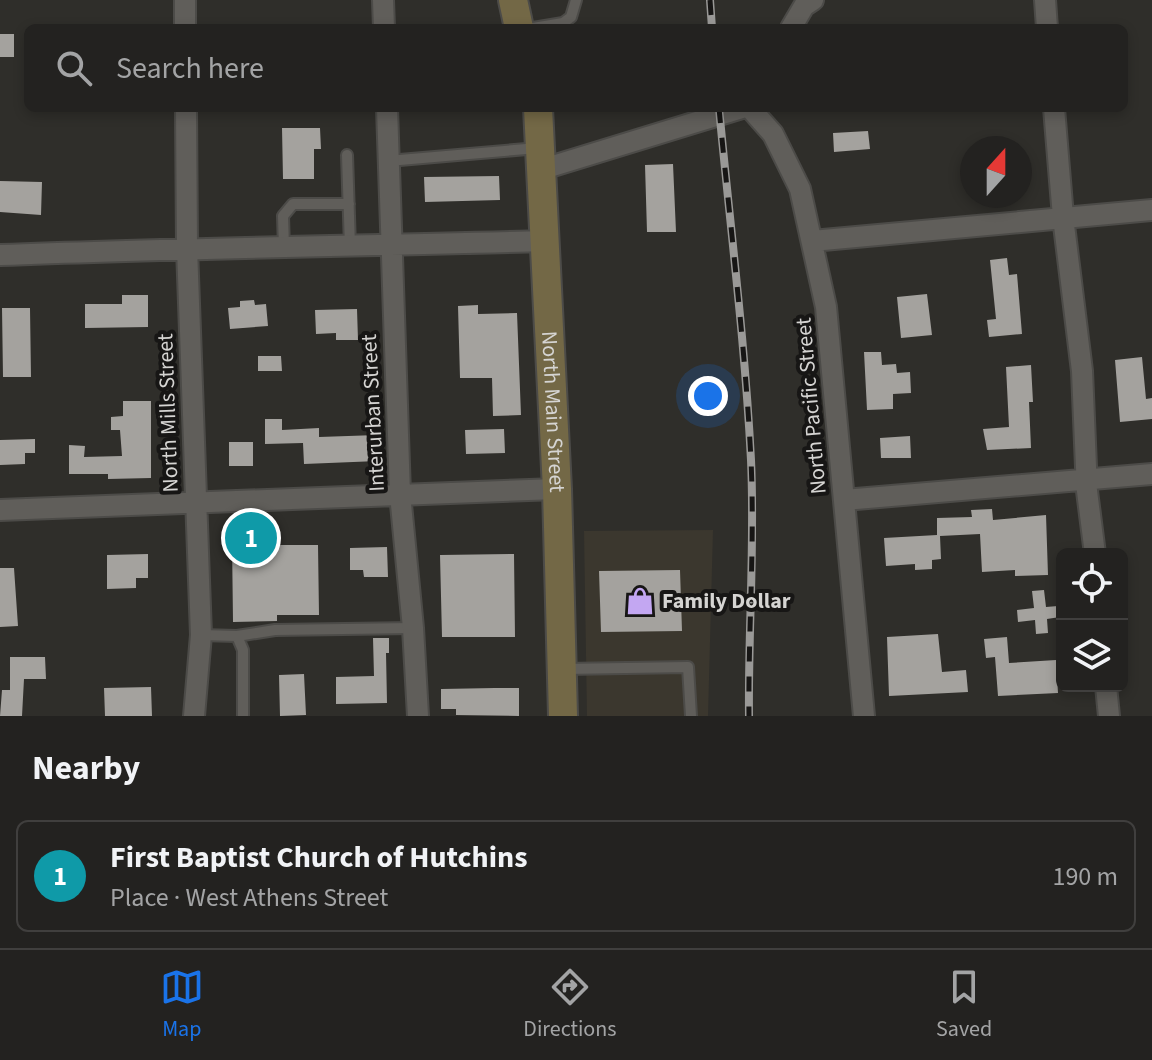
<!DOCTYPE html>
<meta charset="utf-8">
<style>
:root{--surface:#232220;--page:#2f2f2d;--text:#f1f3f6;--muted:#a3a4a5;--line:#403f3e;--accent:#1a73e8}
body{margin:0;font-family:"Source Sans 3",sans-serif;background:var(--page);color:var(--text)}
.controls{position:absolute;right:24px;bottom:24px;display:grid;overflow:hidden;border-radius:12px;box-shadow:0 4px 12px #0003}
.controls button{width:72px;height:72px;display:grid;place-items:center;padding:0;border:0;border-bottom:2px solid var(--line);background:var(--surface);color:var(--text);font:40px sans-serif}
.compass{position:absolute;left:960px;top:136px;width:72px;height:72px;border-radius:50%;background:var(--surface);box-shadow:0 4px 12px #0003;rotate:21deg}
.you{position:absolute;left:708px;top:396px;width:28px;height:28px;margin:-20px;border:6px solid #fff;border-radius:50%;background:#1a73e8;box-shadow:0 0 0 12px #1a73e833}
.badge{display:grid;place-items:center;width:52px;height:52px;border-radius:50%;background:var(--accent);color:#fff;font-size:26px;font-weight:700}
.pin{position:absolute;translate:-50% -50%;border:4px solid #fff;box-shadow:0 2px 8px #0006}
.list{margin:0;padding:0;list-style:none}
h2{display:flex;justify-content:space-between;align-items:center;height:104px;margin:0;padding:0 32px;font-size:34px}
h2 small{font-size:26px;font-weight:400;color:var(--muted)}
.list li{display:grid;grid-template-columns:52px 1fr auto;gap:24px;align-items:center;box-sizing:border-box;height:112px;margin:0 16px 16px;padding:0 16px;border:2px solid var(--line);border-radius:12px}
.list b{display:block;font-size:30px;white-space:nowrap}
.list p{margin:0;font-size:26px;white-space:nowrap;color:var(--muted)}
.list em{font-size:26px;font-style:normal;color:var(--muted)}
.icon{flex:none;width:44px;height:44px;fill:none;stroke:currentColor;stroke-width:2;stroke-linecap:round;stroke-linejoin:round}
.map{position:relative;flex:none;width:1152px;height:716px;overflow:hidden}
.search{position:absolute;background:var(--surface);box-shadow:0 4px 12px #0003;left:24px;right:24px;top:24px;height:88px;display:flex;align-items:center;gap:20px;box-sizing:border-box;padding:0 28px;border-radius:12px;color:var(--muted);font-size:30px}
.sheet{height:232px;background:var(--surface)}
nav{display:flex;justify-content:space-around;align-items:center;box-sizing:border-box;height:112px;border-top:2px solid var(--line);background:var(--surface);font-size:22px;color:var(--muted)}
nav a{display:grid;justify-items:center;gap:4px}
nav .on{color:var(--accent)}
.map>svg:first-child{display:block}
.built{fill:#3b372e}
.building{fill:#a4a29e}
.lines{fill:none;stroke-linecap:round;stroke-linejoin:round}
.lane-casing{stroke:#4c4b48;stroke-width:14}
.street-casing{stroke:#4c4b48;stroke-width:24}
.secondary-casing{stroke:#4c4b48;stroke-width:32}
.lane{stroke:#605e5a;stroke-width:10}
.street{stroke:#605e5a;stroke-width:20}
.secondary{stroke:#736846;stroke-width:28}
.rail-casing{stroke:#9a9997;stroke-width:8}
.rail{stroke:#171615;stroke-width:5;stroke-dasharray:15;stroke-linecap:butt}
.labels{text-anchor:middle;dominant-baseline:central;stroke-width:8;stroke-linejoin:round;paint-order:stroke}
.street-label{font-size:22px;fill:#d5d4d2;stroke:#171615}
.poi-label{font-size:22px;font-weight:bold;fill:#d5d4d2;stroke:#171615;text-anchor:start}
</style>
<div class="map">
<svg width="1152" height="716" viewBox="0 0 1152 716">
<rect width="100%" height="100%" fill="#2f2e2a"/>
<path class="built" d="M713,530L708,716H587L584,531Z"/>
<path class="building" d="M0,34H14V57H0Z
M282,128H320L321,149H314V179H283Z
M868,131L870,149L834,152L833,133Z
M673,164L676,232H647L645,165Z
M499,176L500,200L425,202L424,177Z
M0,181L42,182L41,215L0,212Z
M1007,258L1009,275L1017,274L1022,334L989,337L987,320L996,319L990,260Z
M927,294L932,335L901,338L897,297Z
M122,295H148V327L85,328V304H122Z
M254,300L255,305L266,304L268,326L230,329L228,308L240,307V301Z
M478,305V314L517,313L521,415L493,416L492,378H460L458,306Z
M2,308H30L31,377H3Z
M357,309L358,340H336V333L316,334L315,310Z
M864,352H881L882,365L896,364L897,373L910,372L911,393L893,394V409L867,410Z
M258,356H281L282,371H258Z
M1142,357L1146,399L1152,398V419L1120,422L1115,360Z
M1031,365L1033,402H1029L1031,448L987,450L983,429L1009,427L1006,367Z
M123,401H151V478L108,479V474H69V445L85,446L84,457L122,456L120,430H111V417L123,416Z
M265,419H282V430L319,428V437L377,435L378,461L304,464L303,443L265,444Z
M504,429L505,453L466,454L465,430Z
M910,436L911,458H881L880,438Z
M35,439V453H25V464L0,465V440Z
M229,442H253V466H229Z
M992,509L993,520L1046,515L1048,575L1015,576V570L982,572L980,534L940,536L941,559L932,560V569L915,570V564L886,566L884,538L937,535V518L972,517L971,510Z
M232,541H276V545H318L319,615H277V621L233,622Z
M387,547L388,577H364L363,570H350V548Z
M148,554V578H136V588L107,589V555Z
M514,554L515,637H442L440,555Z
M0,568H14L18,626L0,627Z
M680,570L682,631L601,632L599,571Z
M1044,590L1046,607L1058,606L1060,617L1047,619L1048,633L1036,634L1035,620L1018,622L1017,610L1034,608L1032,591Z
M938,634L942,672L966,670L968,692L889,696L887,637Z
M1007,637L1009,663L1056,660L1058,693L998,696L995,657L986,658L984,639Z
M373,638H389V653H386L387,703L336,704V677L374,676Z
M10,657H45L46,679H24L22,716H0L2,690H10Z
M304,674L306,715L280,716L279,675Z
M151,687L152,716H105L104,688Z
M495,688H519V716L456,715V709H441V689Z"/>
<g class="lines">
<defs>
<path id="lane" d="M533,28L563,23L571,17L576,0
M347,155L350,247
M388,161L538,148
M284,248L283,216L293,204H349
M201,635L237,636L243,650V716
M237,636L275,630L413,628
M564,669L688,667L691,716"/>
<path id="street" d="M185,0V28
M383,0L384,28
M1045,0L1047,28
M791,28L804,6L813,0
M186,108L187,248L201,635L194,716
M387,108L400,494L413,628L418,716
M750,108L773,134L800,189L826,307L864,716
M1054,108L1063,217L1082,371L1087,491L1095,554
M543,169L742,108
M812,241L1152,210
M0,255C182,248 364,246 546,241
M844,500L1152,474
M0,510L557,489
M1106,686L1109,716"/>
<g id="secondary">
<path d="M513,0L519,28"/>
<path id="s1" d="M538,108L557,489L563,716"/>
</g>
</defs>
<use href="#lane" class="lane-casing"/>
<use href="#street" class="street-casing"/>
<use href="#secondary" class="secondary-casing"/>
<use href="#lane" class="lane"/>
<use href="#street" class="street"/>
<use href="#secondary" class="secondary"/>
<defs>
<path id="rail" d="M710,0L712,28
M719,108C730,225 745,342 751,460C755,546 748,631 749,716"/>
</defs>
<use href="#rail" class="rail-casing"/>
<use href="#rail" class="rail"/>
</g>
<defs>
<symbol id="shop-bare" viewBox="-9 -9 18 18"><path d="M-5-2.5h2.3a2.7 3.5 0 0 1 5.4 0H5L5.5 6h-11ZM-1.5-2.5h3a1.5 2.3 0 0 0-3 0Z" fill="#c3a7f2" stroke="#171615" stroke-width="2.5" paint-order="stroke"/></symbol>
</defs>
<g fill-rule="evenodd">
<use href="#shop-bare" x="620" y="581" width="40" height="40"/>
</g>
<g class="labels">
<g class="street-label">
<text transform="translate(811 406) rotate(-95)">North Pacific Street</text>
<text stroke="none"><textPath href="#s1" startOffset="304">North Main Street</textPath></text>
<text transform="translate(168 413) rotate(-92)">North Mills Street</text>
<text transform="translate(373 413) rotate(-93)">Interurban Street</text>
</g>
<g class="poi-label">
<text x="662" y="601">Family Dollar</text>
</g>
</g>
</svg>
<div class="controls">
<button><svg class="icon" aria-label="locate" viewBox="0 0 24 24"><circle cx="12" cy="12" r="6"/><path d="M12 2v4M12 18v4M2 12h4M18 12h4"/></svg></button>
<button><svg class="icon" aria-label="layers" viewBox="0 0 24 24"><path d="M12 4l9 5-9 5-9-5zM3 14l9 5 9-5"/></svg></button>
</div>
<svg class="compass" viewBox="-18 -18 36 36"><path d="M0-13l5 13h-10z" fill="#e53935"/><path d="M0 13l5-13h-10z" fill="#a3a4a5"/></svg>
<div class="you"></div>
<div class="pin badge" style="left:251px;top:538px;background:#0f9aa8">1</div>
<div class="search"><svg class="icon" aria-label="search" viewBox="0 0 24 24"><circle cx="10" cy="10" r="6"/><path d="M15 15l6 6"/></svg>Search here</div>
</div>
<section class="sheet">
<h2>Nearby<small></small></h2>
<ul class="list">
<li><span class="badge" style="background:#0f9aa8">1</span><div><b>First Baptist Church of Hutchins</b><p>Place · West Athens Street</p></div><em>190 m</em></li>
</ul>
</section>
<nav>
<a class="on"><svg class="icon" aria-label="map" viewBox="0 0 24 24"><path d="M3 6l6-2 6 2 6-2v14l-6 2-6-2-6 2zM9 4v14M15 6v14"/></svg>Map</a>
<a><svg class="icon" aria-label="directions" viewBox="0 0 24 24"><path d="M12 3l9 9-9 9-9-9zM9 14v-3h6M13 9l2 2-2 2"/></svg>Directions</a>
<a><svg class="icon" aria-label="saved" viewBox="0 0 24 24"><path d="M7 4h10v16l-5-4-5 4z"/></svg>Saved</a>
</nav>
